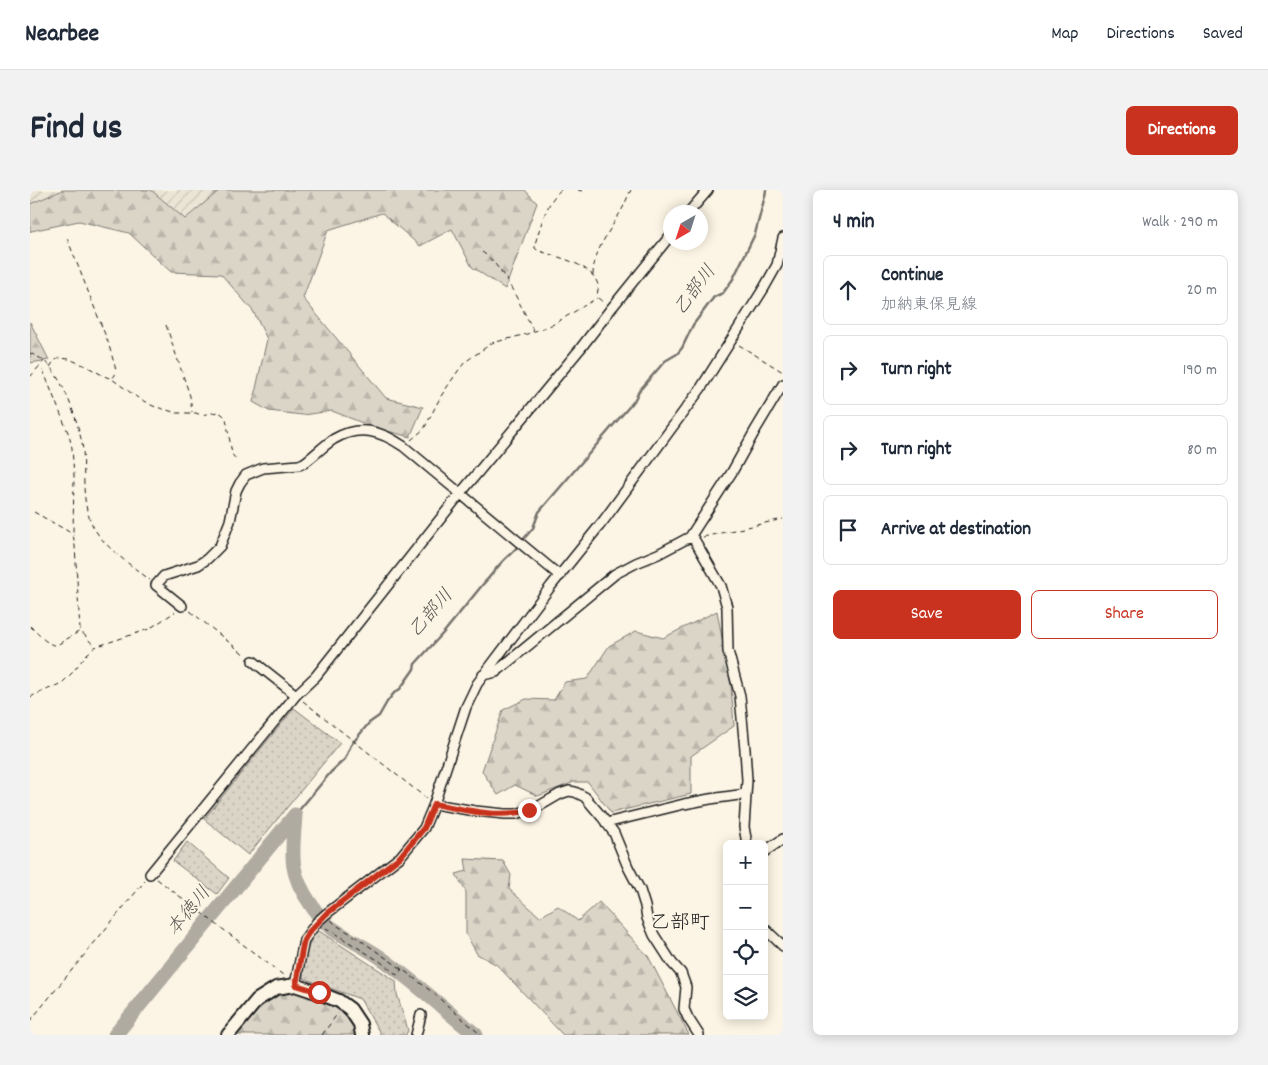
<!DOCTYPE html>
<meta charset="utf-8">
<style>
:root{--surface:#fff;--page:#f2f2f3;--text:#1f2937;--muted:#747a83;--line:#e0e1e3;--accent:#c8321e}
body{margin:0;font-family:Dekko,"Klee One",sans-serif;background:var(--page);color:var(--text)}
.controls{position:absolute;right:15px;bottom:15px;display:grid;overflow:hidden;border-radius:8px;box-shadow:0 2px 12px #0003}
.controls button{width:45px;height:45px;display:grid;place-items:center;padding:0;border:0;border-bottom:1px solid var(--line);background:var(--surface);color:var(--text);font:25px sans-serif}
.compass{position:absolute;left:633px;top:15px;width:45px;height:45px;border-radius:50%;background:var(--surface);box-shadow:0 2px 12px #0003;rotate:219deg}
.stop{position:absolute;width:15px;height:15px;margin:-11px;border:4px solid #c8321e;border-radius:50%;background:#fff}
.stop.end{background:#c8321e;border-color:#fff;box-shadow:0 1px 5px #0008}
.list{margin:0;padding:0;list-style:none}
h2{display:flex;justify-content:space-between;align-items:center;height:65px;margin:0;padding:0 20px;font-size:21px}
h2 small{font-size:16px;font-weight:400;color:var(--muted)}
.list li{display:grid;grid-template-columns:32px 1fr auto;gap:15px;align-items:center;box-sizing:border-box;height:70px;margin:0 10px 10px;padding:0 10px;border:1px solid var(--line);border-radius:8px}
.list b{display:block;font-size:19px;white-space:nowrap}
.list p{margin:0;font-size:16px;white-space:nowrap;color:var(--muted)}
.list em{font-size:16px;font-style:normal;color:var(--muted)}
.actions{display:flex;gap:10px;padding:15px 20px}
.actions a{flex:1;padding:11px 0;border:1px solid var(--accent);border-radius:8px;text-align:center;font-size:18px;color:var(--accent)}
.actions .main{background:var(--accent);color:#fff}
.icon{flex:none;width:28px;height:28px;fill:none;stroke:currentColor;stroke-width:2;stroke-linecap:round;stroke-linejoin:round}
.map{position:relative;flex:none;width:753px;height:845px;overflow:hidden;border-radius:8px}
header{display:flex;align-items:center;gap:30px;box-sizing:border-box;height:70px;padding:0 25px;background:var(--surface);border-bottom:1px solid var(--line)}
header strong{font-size:24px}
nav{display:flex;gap:28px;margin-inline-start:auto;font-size:18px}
.intro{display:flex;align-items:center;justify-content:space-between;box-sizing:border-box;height:120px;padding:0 30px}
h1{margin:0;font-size:35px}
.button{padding:12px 22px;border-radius:8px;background:var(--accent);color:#fff;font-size:18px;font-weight:700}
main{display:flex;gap:30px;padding:0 30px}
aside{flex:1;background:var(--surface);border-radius:8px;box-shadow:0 2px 12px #0003}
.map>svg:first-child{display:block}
.industrial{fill:url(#industrial-furrows)}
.grass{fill:url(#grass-dots);stroke:#7c7872}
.forest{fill:url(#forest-firs);stroke:#7c7872}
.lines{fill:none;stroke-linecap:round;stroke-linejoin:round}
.stream{stroke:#75726c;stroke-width:2.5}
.river{stroke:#b0aba1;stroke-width:15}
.minor-casing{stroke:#1c1c1c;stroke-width:12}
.secondary-casing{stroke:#1c1c1c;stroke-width:16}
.path{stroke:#1c1c1c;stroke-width:1;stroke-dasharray:5 4;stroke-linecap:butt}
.minor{stroke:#fcf5e5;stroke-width:9}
.secondary{stroke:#fcf5e5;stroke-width:12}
.route{stroke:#c8321e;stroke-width:6}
.labels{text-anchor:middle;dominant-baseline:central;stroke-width:4;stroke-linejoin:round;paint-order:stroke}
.water-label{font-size:19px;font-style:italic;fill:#575551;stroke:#fcf5e5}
.quarter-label{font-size:20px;fill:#1c1c1c;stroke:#fcf5e5}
</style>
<header>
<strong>Nearbee</strong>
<nav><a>Map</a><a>Directions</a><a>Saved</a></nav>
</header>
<div class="intro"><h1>Find us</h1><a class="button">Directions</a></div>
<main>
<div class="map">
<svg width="753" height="845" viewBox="0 0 753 845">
<defs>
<pattern id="industrial-furrows" width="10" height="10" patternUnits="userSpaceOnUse" patternTransform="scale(1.25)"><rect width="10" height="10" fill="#ebe5d6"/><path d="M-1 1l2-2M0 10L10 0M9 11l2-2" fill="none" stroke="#c9c4b7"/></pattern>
<pattern id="grass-dots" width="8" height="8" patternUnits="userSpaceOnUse" patternTransform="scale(1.25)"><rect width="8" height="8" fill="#dbd5c8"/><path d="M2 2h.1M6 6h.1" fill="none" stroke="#bbb6ab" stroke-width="1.8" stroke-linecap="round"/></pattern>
<pattern id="forest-firs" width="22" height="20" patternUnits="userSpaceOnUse" patternTransform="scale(1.25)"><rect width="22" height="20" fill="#dbd5c8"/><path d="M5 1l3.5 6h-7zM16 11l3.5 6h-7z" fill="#bbb6ab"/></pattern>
</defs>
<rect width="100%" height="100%" fill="#fcf5e5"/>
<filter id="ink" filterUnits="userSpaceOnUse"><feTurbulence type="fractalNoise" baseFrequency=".02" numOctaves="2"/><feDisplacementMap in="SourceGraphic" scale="10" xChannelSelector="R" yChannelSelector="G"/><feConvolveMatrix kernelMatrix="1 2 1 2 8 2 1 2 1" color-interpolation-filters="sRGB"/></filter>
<g filter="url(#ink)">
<path class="industrial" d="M0,0H33L0,14Z
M121,0H190L155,29Z"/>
<path class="grass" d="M264,518L310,553L218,665L174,629Z
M157,652L199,688L187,704L143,671Z
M286,739L366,791L367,804L378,840L376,845H350V843L330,809L273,788C273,770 278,755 286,739Z"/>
<path class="forest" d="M33,0H121L155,29L190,0H495L507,13L475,99L442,77L422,39L390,56L352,23L298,40L273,108L356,208L393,217L380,247L343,237L302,221L272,225L239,221L223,212L237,149L223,121L191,84L141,82L99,43L49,31L1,41L0,42V14Z
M0,132L19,170L0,173Z
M687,421L701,496L704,536L661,566V604L581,623L558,592H544L508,606L485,595L468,605L452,581L473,520L496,509L524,510L535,492L557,489L579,456L606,441L633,448Z
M435,669L473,671L481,685L479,699L510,727L528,716L548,731L569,712L618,766L659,845H533L467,775L447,764L436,744V702L426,684L437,681Z
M267,800L289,806L318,823L328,845H204L230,813L249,803Z"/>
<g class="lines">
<path class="stream" d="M492,351L503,338L509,322L604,211L609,201L635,171L647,164L652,158L663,135L684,107L693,103L703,89L725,44L735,6L736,0
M265,625L301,582L315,569L321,555L339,533L349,526L357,512L364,503L370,499L384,479L385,474L415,441L454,393C461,386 466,378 474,370C479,365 484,361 489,355"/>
<path class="river" d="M265,625C263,662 257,680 280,713C285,721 291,730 299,736C316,749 337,757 354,770C386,793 415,820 446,845
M85,845L265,625"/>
<defs>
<path id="minor" d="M659,22L678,0
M660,347L664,349L691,396L697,417L698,461L710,506L715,560L717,590L714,637L717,654
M152,416L126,395L134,386L168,375L177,369L190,356L200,331L206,301L210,293L216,285L233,278L269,275L274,273C284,266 293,256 304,249C329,234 351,241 373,256L530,386
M223,471L266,505
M453,485L466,482L585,384L606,373L628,364L660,347L702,282L726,239L753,194
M404,614L445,621L475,624H486L506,618L530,604L539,601L545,602L555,607L572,627L584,643L598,677L610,700L615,716L617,728L624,745L642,773L651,783L656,797L654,819L658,828L669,845
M576,633L654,614L680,609L716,604
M734,662L753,649
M120,684L266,505L286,486L430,304L550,159L580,120L640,46
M734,738L753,756
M265,795L274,750L287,732L296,724L370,667L394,638L404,614L436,517L447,494L521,396L574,330L671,198L734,98L747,75L753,48
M386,845L391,825"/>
<path id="secondary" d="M198,845L227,810L246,798L265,795L289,803L309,811L320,819L330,834L332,845"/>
</defs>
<use href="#minor" class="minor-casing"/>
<use href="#secondary" class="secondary-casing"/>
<path class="path" d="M531,0C517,10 510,38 505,54V58L507,60C525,67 562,73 568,95C569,98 567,103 567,107
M548,0L552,1
M37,48L78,152L86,180L85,185L82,189
M452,62C472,74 493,120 504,142
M563,85C563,61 580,41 591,21C595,15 597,7 601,0
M568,108L574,113
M136,135L160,206L162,222
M709,155L753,182
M0,163C4,165 10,168 13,170C33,185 50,236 53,260C55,284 51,309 61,332C71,356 100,374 120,390
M20,177L24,171L29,168L39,169L56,176L74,186L82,189L108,208L123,216L147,223H166L171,225L188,222L192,224L196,228L202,264L206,270
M13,180L39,245L42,258L44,286L43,344L45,356L50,440L65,457
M0,187L14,171
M381,250L394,239L411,206L428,181L435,172L462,153L497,144L524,134L567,108
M4,322L43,344
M673,347L753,329
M160,421L215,465
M0,436C8,443 17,456 27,455L50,441
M0,507L32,493L42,483L57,464L65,457L119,439L145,422
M273,511L396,608
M127,689L253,785
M301,730L306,735L323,745L372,779L402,802L451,845
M296,738L351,772L367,785L372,779
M0,831L115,691
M292,845L308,823"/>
<use href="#minor" class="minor"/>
<use href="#secondary" class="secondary"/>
</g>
</g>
<g class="lines" filter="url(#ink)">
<path class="route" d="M289,802L266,795L272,760L274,750L279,742L296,724L370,667L394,638L404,614C435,620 469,629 499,620"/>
</g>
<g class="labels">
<g class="water-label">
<text transform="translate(666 101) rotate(-53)">乙部川</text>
<text transform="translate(402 424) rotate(-49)">乙部川</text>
<text transform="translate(160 722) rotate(-51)">本徳川</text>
</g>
<g class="quarter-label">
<text x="650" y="734">乙部町</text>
</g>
</g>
</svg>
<div class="controls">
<button>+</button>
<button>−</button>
<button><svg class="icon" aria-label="locate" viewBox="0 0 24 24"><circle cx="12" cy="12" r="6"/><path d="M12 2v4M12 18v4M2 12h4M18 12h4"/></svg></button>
<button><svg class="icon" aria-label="layers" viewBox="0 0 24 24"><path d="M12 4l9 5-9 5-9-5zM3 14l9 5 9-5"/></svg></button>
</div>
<svg class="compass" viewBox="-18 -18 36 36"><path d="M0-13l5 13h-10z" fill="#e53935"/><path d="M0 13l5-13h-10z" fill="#747a83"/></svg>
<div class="stop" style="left:289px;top:802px"></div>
<div class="stop end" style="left:499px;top:620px"></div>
</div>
<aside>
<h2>4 min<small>Walk · 290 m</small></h2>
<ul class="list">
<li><svg class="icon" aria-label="ahead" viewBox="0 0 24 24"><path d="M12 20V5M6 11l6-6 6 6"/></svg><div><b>Continue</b><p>加納東保見線</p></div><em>20 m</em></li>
<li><svg class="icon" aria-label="right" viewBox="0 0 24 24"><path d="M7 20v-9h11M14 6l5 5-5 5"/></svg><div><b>Turn right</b></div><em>190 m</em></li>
<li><svg class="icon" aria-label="right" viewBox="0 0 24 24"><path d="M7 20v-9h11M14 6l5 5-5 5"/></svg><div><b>Turn right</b></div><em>80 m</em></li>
<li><svg class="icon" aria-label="arrive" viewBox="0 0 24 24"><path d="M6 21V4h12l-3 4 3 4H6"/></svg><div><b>Arrive at destination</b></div></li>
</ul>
<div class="actions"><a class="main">Save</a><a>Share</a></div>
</aside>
</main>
